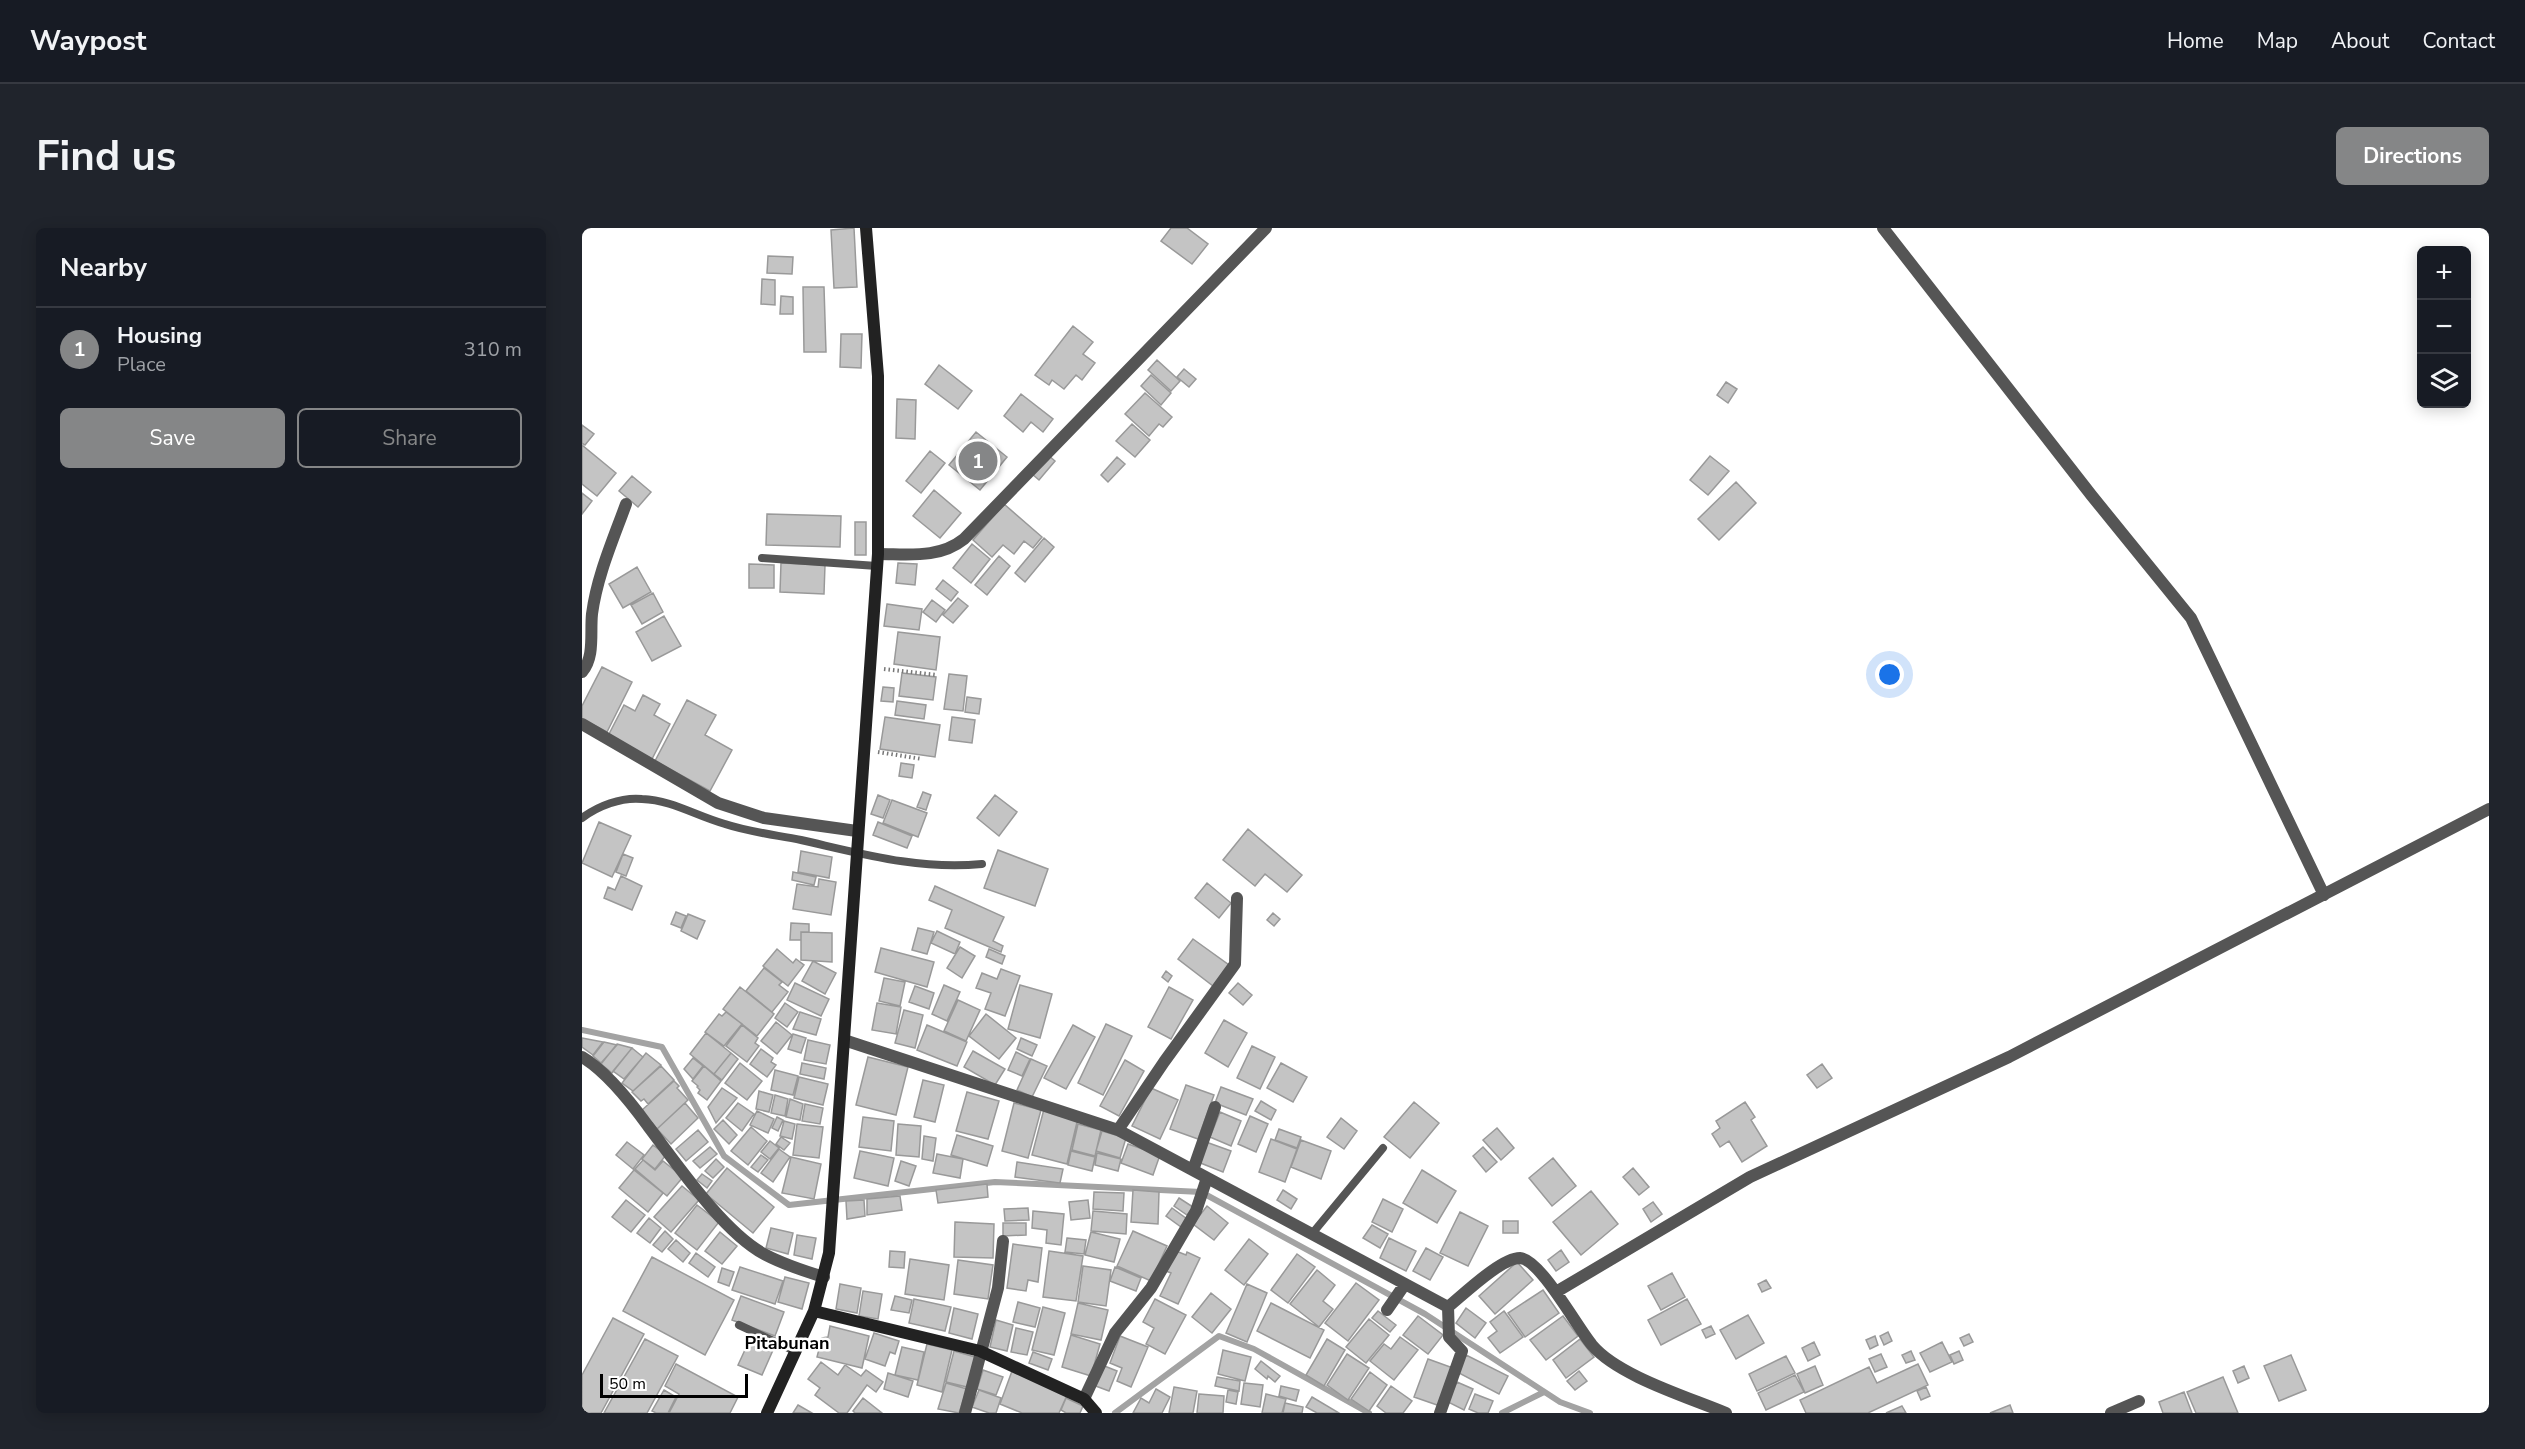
<!DOCTYPE html>
<meta charset="utf-8">
<style>
:root{--surface:#171b24;--page:#20242c;--text:#f1f3f6;--muted:#9ea1a6;--line:#363941;--accent:#858687}
body{margin:0;font-family:"Nunito Sans",sans-serif;background:var(--page);color:var(--text)}
.controls{position:absolute;right:18px;top:18px;display:grid;overflow:hidden;border-radius:9px;box-shadow:0 3px 15px #0003}
.controls button{width:54px;height:54px;display:grid;place-items:center;padding:0;border:0;border-bottom:2px solid var(--line);background:var(--surface);color:var(--text);font:30px sans-serif}
.scale{position:absolute;left:18px;bottom:15px;width:148px;box-sizing:border-box;padding-left:6px;border:3px solid #000;border-top:0;font-size:16px;line-height:21px;white-space:nowrap;color:#000;-webkit-text-stroke:4px #fff;paint-order:stroke}
.you{position:absolute;left:1308px;top:447px;width:21px;height:21px;margin:-15px;border:4px solid #fff;border-radius:50%;background:#1a73e8;box-shadow:0 0 0 9px #1a73e833}
.badge{display:grid;place-items:center;width:39px;height:39px;border-radius:50%;background:var(--accent);color:#fff;font-size:20px;font-weight:700}
.pin{position:absolute;translate:-50% -50%;border:3px solid #fff;box-shadow:0 2px 6px #0006}
.list{margin:0;padding:0;list-style:none}
h2{display:flex;justify-content:space-between;align-items:center;height:78px;margin:0;padding:0 24px;font-size:26px}
h2 small{font-size:20px;font-weight:400;color:var(--muted)}
.list li{display:grid;grid-template-columns:39px 1fr auto;gap:18px;align-items:center;box-sizing:border-box;height:84px;padding:0 24px;border-top:2px solid var(--line)}
.list b{display:block;font-size:22px;white-space:nowrap}
.list p{margin:0;font-size:20px;white-space:nowrap;color:var(--muted)}
.list em{font-size:20px;font-style:normal;color:var(--muted)}
.actions{display:flex;gap:12px;padding:18px 24px}
.actions a{flex:1;padding:14px 0;border:2px solid var(--accent);border-radius:9px;text-align:center;font-size:21px;color:var(--accent)}
.actions .main{background:var(--accent);color:#fff}
.icon{flex:none;width:33px;height:33px;fill:none;stroke:currentColor;stroke-width:2;stroke-linecap:round;stroke-linejoin:round}
.map{position:relative;flex:none;width:1907px;height:1185px;overflow:hidden;border-radius:9px}
header{display:flex;align-items:center;gap:36px;box-sizing:border-box;height:84px;padding:0 30px;background:var(--surface);border-bottom:2px solid var(--line)}
header strong{font-size:28px}
nav{display:flex;gap:33px;margin-inline-start:auto;font-size:21px}
.intro{display:flex;align-items:center;justify-content:space-between;box-sizing:border-box;height:144px;padding:0 36px}
h1{margin:0;font-size:42px}
.button{padding:15px 27px;border-radius:9px;background:var(--accent);color:#fff;font-size:21px;font-weight:700}
main{display:flex;gap:36px;padding:0 36px}
aside{flex:1;background:var(--surface);border-radius:9px;box-shadow:0 3px 15px #0003}
.map>svg:first-child{display:block}
.lines{fill:none;stroke-linecap:round;stroke-linejoin:round}
.stream{stroke:#a3a3a3;stroke-width:6}
.building{fill:#c4c4c4;stroke:#999;stroke-width:1.5}
.path{stroke:#777;stroke-width:4;stroke-dasharray:1.5 3;stroke-linecap:butt}
.lane{stroke:#555;stroke-width:8}
.street{stroke:#555;stroke-width:12}
.secondary{stroke:#222;stroke-width:12}
.labels{text-anchor:middle;dominant-baseline:central;stroke-width:5;stroke-linejoin:round;paint-order:stroke}
.quarter-label{font-size:18px;font-weight:bold;fill:#000;stroke:#fff}
</style>
<header>
<strong>Waypost</strong>
<nav><a>Home</a><a>Map</a><a>About</a><a>Contact</a></nav>
</header>
<div class="intro"><h1>Find us</h1><a class="button">Directions</a></div>
<main>
<aside>
<h2>Nearby<small></small></h2>
<ul class="list">
<li><span class="badge">1</span><div><b>Housing</b><p>Place</p></div><em>310 m</em></li>
</ul>
<div class="actions"><a class="main">Save</a><a>Share</a></div>
</aside>
<div class="map">
<svg width="1907" height="1185" viewBox="0 0 1907 1185">
<rect width="100%" height="100%" fill="#fff"/>
<g class="lines">
<path class="stream" d="M0,802L80,819L142,928L207,977L413,954L619,964L843,1086L978,1174L1008,1185
M533,1185L637,1108L672,1121L787,1185
M920,1185L962,1164"/>
</g>
<path class="building" d="M272,0L275,59L252,60L249,2Z
M589,0H605L626,16L610,36L579,13Z
M186,28L211,29L210,46L185,45Z
M180,51L193,52V77L179,76Z
M221,59H242L244,124H222Z
M199,68L211,69V86H198Z
M491,98L511,114L501,126L513,135L500,152L494,147L482,161L470,152L467,157L453,147Z
M259,106H280L279,140L258,139Z
M575,132L598,153L589,163L566,142Z
M357,137L390,163L376,181L343,156Z
M602,141L614,151L607,159L595,149Z
M569,147L589,165L579,177L559,158Z
M1144,154L1155,161L1146,175L1135,167Z
M563,165L590,189L581,199L577,196L567,208L543,186Z
M439,166L471,191L461,204L449,194L441,204L422,188Z
M315,171L334,172L333,211L314,210Z
M550,196L568,212L553,229L534,213Z
M0,197L12,206L3,217L0,215Z
M394,204L425,229L398,262L367,237Z
M0,217L34,245L15,268L0,256Z
M348,223L363,235L339,265L324,253Z
M466,227L473,233L457,252L450,246Z
M1128,228L1147,243L1126,267L1108,252Z
M535,229L543,236L526,254L519,247Z
M50,248L69,264L56,279L37,263Z
M1154,254L1174,275L1137,312L1116,291Z
M352,262L379,285L358,310L331,288Z
M0,265L10,273L0,286Z
M422,276L460,309L451,320L442,313L432,326L421,317L410,329L391,312Z
M185,286L259,288L258,319L184,317Z
M273,294H284V327H273Z
M462,310L472,319L443,354L433,345Z
M390,316L408,331L389,355L371,340Z
M417,328L428,338L405,367L393,357Z
M199,335L243,337L242,366L198,364Z
M316,335L335,336L333,357L314,355Z
M167,336L192,337V360H167Z
M55,339L69,364L41,380L27,356Z
M361,352L376,364L369,373L354,361Z
M71,365L81,384L60,396L49,377Z
M376,370L386,378L371,395L361,387Z
M350,372L363,382L354,394L341,384Z
M305,376L340,381L337,402L302,398Z
M82,388L99,418L70,433L54,404Z
M316,404L358,409L354,442L312,436Z
M20,439L50,454L25,504L0,491V478Z
M320,445L354,449L351,472L317,468Z
M367,446L385,448L381,483L362,481Z
M301,459L312,460L311,474L299,473Z
M61,467L78,476L72,487L88,496L70,531L26,508L42,477L53,483Z
M385,469L399,471L397,486L383,484Z
M105,472L134,487L123,507L150,522L128,563L73,533Z
M315,473L344,477L342,491L313,487Z
M303,489L358,497L353,529L298,521Z
M370,489L393,492L390,515L367,512Z
M319,535L332,537L330,550L317,548Z
M341,564L349,567L344,582L335,579Z
M296,567L308,572L301,590L289,586Z
M413,567L435,584L417,608L395,590Z
M310,572L345,585L336,609L301,595Z
M17,594L49,608L30,649L0,635Z
M296,594L330,608L325,620L291,607Z
M666,601L720,647L705,664L683,646L673,658L641,632Z
M416,622L466,641L453,678L402,660Z
M219,623L250,629L247,650L216,644Z
M41,626L51,630L44,648L34,644Z
M211,644L234,649L232,657L210,652Z
M39,648L60,658L50,682L22,670L26,659L33,662Z
M237,651L254,654L249,687L211,681L215,656L236,659Z
M625,655L649,675L637,690L613,670Z
M353,658L422,689L411,713L421,718L419,724L363,700L370,682L347,672Z
M94,684L104,688L99,700L89,696Z
M691,685L698,691L692,698L685,692Z
M106,686L123,693L115,711L99,703Z
M209,695L227,696V704H219V712H208Z
M336,700L352,704L345,726L330,722Z
M355,703L378,714L373,726L349,715Z
M219,704L250,705V734L219,732Z
M611,711L647,737L631,758L596,731Z
M378,719L393,728L380,750L365,740Z
M299,720L352,734L345,759L293,744Z
M195,721L211,735L214,731L222,737L206,758L181,738Z
M407,721L423,728L420,736L404,729Z
M231,733L254,745L243,766L220,753Z
M182,740L200,754L197,757L206,764L190,784L164,763Z
M419,741L438,748L423,788L403,781L409,765L394,760L400,745L415,751Z
M584,743L590,748L586,754L580,749Z
M302,750L323,754L318,778L297,773Z
M213,755L247,771L239,788L205,772Z
M656,755L670,767L661,777L647,765Z
M362,757L378,764L365,793L350,786Z
M438,757L470,766L458,810L426,801Z
M333,758L352,765L347,781L327,774Z
M158,759L192,786L175,808L141,781Z
M587,759L611,772L589,811L566,799Z
M376,772L398,782L384,813L362,803Z
M203,775L216,784L205,799L193,790Z
M295,775L319,779L314,806L290,802Z
M322,782L341,787L333,820L313,815Z
M144,784L160,796L142,818L123,804L137,786L140,788Z
M218,784L239,791L234,807L211,801Z
M404,786L434,810L417,831L387,808Z
M642,792L665,805L646,839L623,825Z
M194,794L210,807L195,826L179,813Z
M524,796L550,808L521,867L496,855Z
M160,797L176,810L173,815L177,818L165,834L144,818Z
M345,797L385,814L375,838L335,822Z
M491,797L513,809L484,861L462,850Z
M124,805L149,825L132,846L108,826Z
M211,806L224,810L219,825L206,821Z
M0,810L21,814L11,827L0,819Z
M439,810L455,817L450,828L435,821Z
M226,812L248,817L244,836L222,832Z
M22,814L35,817L19,835L11,828Z
M35,816L50,820L30,845L19,836Z
M670,818L693,829L678,861L655,850Z
M50,820L61,829L42,851L31,843Z
M179,821L191,830L189,834L194,837L185,849L168,836Z
M391,823L423,841L413,857L382,839Z
M434,824L448,831L440,848L426,842Z
M64,825L79,837L51,863L40,855Z
M149,825L156,831L140,852L132,846Z
M286,829L326,839L314,887L274,877Z
M111,830L121,838L111,851L102,841Z
M449,831L465,838L450,869L435,862Z
M543,832L562,843L537,888L518,878Z
M158,835L180,853L165,872L143,855Z
M220,835L244,840L242,851L218,846Z
M699,835L725,849L711,874L685,860Z
M1240,836L1250,850L1235,860L1225,847Z
M79,838L92,852L66,876L62,871L59,873L50,864Z
M122,838L139,853L125,872L116,865L118,862L115,859L116,858L110,853Z
M193,842L216,848L211,867L189,862Z
M217,849L246,856L241,877L212,870Z
M341,852L362,857L353,894L332,889Z
M92,853L97,858L95,860L106,872L75,901L59,883Z
M604,857L632,867L616,911L588,901Z
M639,859L671,871L664,887L633,875Z
M140,860L155,870L134,895L126,879Z
M569,860L596,872L578,911L550,898Z
M177,863L191,867L187,884L174,881Z
M385,864L417,873L406,911L374,903Z
M193,867L206,871L203,888L189,885Z
M208,871L221,876L218,892L204,889Z
M679,873L694,882L689,892L673,883Z
M832,874L857,895L828,930L802,909Z
M1163,874L1173,889L1169,892L1185,918L1160,934L1147,913L1138,919L1130,906L1138,900L1134,893Z
M103,875L116,890L89,916L75,901Z
M156,875L172,886L160,903L144,890Z
M432,875L459,882L446,930L420,923Z
M223,876L241,880L238,896L220,893Z
M462,881L496,890L485,936L450,927Z
M175,883L192,891L186,905L168,897Z
M638,884L659,893L649,918L628,909Z
M668,888L686,896L674,924L656,916Z
M195,889L201,892L196,903L190,900Z
M281,889L312,893L309,923L277,919Z
M759,890L775,903L762,921L745,909Z
M141,892L155,907L147,916L132,901Z
M202,893L213,896L210,911L198,908Z
M215,896L241,899L237,930L211,927Z
M316,896L339,898L337,929L314,927Z
M496,896L519,902L513,928L490,922Z
M169,899L185,913L166,937L149,923Z
M915,900L932,920L919,932L901,912Z
M697,901L719,909L715,920L693,912Z
M116,902L126,914L104,933L94,921Z
M520,903L544,910L538,930L514,923Z
M375,907L411,918L405,938L369,927Z
M342,908L354,910L351,933L340,931Z
M199,909L208,915L202,922L194,916Z
M689,911L715,921L703,954L677,944Z
M719,912L749,923L739,951L709,939Z
M188,913L197,920L188,931L179,924Z
M45,914L62,927L51,941L34,927Z
M624,914L649,923L641,944L616,934Z
M546,916L578,927L571,947L539,935Z
M71,917L84,927L73,941L60,931Z
M128,919L135,926L118,940L111,933Z
M901,919L915,934L904,944L891,928Z
M197,921L208,929L191,954L179,945Z
M278,923L312,930L306,958L272,950Z
M489,923L513,929L510,943L486,937Z
M515,925L539,931L536,943L513,937Z
M355,926L381,931L378,950L351,945Z
M179,927L186,932L176,944L169,939Z
M209,929L239,936L232,971L200,965Z
M971,930L994,958L970,978L947,950Z
M134,931L142,939L131,950L123,943Z
M61,932L73,942L81,933L101,949L85,968L53,941Z
M319,933L334,938L327,958L313,953Z
M435,934L481,941L478,955L433,949Z
M145,940L192,979L171,1005L124,966Z
M1051,940L1067,959L1057,967L1041,949Z
M52,942L81,965L66,984L37,960Z
M840,942L874,963L855,995L821,975Z
M120,946L130,953L125,960L115,952Z
M405,956L406,969L356,975L354,962Z
M100,958L117,972L89,1004L72,989Z
M551,962L577,964L576,996L549,994Z
M701,962L715,971L709,981L695,972Z
M1009,963L1036,996L999,1027L971,994Z
M512,964L542,965L541,983L511,981Z
M318,968L320,982L285,987V971Z
M597,970L611,979L605,987L592,978Z
M801,971L821,981L810,1004L790,994Z
M44,972L63,987L49,1004L30,989Z
M282,972L283,988L265,991L264,973Z
M506,972L508,990L489,992L487,974Z
M1071,974L1080,986L1069,994L1061,981Z
M115,977L137,994L115,1022L93,1005Z
M625,978L646,995L632,1012L611,996Z
M446,980L447,992L423,993L422,981Z
M590,980L605,991L599,999L584,988Z
M451,983L482,986L479,1017L464,1015L465,1002L450,1000Z
M511,983L545,986L544,1006L509,1003Z
M878,984L906,998L886,1038L858,1025Z
M67,990L79,1000L68,1015L55,1005Z
M921,993H936V1005H921Z
M373,994L412,996L411,1030L372,1029Z
M421,995H444V1007L421,1008Z
M790,997L806,1006L798,1020L781,1010Z
M189,1000L211,1005L206,1026L184,1020Z
M83,1003L91,1011L80,1024L71,1017Z
M551,1003L585,1018L569,1053L535,1038Z
M138,1004L155,1018L140,1036L123,1023Z
M509,1004L538,1011L532,1034L503,1027Z
M215,1007L234,1010L230,1031L212,1027Z
M485,1010L504,1012L502,1026L483,1024Z
M807,1010L834,1023L824,1043L798,1030Z
M667,1011L686,1026L662,1057L643,1042Z
M94,1012L108,1025L101,1034L86,1021Z
M431,1016L460,1020L456,1054L446,1052L444,1063L425,1060Z
M844,1020L861,1029L848,1052L831,1043Z
M979,1022L987,1034L974,1043L966,1032Z
M308,1023L323,1024L322,1040L307,1039Z
M467,1023L501,1028L494,1073L461,1069Z
M594,1023L604,1027L605,1024L618,1030L596,1076L578,1068L589,1045L584,1043Z
M114,1025L133,1039L126,1049L107,1035Z
M715,1026L733,1039L706,1075L689,1062Z
M70,1029L152,1072L123,1127L41,1083Z
M328,1031L367,1037L362,1072L323,1066Z
M376,1032L411,1037L406,1071L372,1066Z
M935,1034L951,1052L913,1086L897,1068Z
M501,1038L529,1042L524,1078L496,1074Z
M158,1039L201,1053L193,1076L150,1062Z
M533,1039L559,1050L554,1063L528,1053Z
M140,1040L152,1044L147,1058L136,1054Z
M735,1042L753,1057L741,1073L751,1081L737,1099L708,1076Z
M1090,1045L1103,1069L1079,1082L1066,1058Z
M203,1049L227,1055L220,1081L196,1074Z
M1184,1052L1189,1060L1180,1064L1176,1056Z
M774,1055L797,1072L766,1113L743,1095Z
M258,1056L279,1060L275,1085L254,1081Z
M665,1056L685,1065L665,1114L644,1105Z
M961,1062L977,1085L943,1109L926,1085Z
M281,1063L300,1066L296,1091L277,1088Z
M629,1065L649,1081L630,1105L610,1089Z
M159,1068L202,1084L193,1108L150,1092Z
M313,1068L330,1072L327,1085L309,1082Z
M332,1071L369,1079L363,1103L327,1095Z
M573,1071L604,1087L583,1126L564,1116L572,1100L561,1094Z
M1105,1071L1119,1096L1079,1117L1066,1092Z
M436,1074L458,1080L453,1099L431,1094Z
M496,1075L526,1082L519,1112L489,1106Z
M689,1075L742,1102L728,1130L675,1103Z
M461,1079L483,1085L472,1127L450,1122Z
M372,1080L396,1086L390,1111L367,1105Z
M884,1080L904,1095L893,1110L874,1095Z
M796,1083L814,1097L808,1104L790,1090Z
M922,1083L941,1109L918,1125L906,1110L915,1103L908,1094Z
M1166,1087L1182,1115L1154,1131L1138,1102Z
M836,1088L861,1107L846,1126L821,1107Z
M981,1088L996,1108L964,1132L948,1112Z
M31,1090L62,1106L19,1185H0V1147Z
M787,1091L807,1107L784,1135L764,1119Z
M414,1092L431,1097L425,1123L408,1119Z
M248,1098L287,1108L280,1140L235,1129L240,1110L246,1109Z
M1129,1098L1133,1106L1124,1110L1120,1102Z
M434,1100L451,1104L445,1127L429,1124Z
M1306,1104L1310,1113L1302,1117L1298,1108Z
M292,1105L317,1113L313,1126L308,1124L303,1138L283,1131Z
M1387,1106L1391,1114L1382,1118L1378,1110Z
M489,1107L518,1116L509,1148L480,1139Z
M538,1108L566,1119L549,1159L535,1153L540,1140L528,1135Z
M1293,1108L1296,1117L1288,1121L1284,1112Z
M818,1109L836,1122L812,1152L788,1133L802,1116L809,1121Z
M63,1111L96,1128L65,1185H22Z
M168,1111L191,1122L180,1147L156,1137Z
M745,1111L763,1122L742,1158L724,1147Z
M998,1111L1012,1129L984,1150L971,1132Z
M1232,1114L1238,1127L1226,1133L1220,1120Z
M1360,1114L1370,1134L1348,1144L1338,1125Z
M345,1116L370,1122L360,1164L335,1157Z
M320,1119L342,1124L336,1152L313,1147Z
M641,1122L669,1129L663,1153L636,1146Z
M372,1123L393,1129L385,1159L364,1154Z
M1329,1123L1333,1132L1324,1135L1320,1127Z
M1377,1123L1381,1132L1372,1136L1368,1127Z
M451,1124L470,1131L466,1142L447,1135Z
M765,1126L787,1140L766,1172L745,1157Z
M1299,1126L1305,1139L1293,1144L1287,1131Z
M884,1127L926,1148L917,1166L875,1144Z
M1709,1127L1724,1162L1697,1173L1682,1138Z
M1204,1128L1213,1145L1175,1163L1167,1146Z
M846,1131L871,1140L858,1178L832,1169Z
M679,1133L698,1148L693,1154L686,1148L685,1151L673,1141Z
M239,1134L256,1147L263,1137L279,1148L284,1142L301,1154L294,1164L285,1157L265,1185H257L233,1167L238,1160L226,1151Z
M94,1136L156,1169L148,1185H87L97,1166L83,1158Z
M1336,1136L1346,1157L1286,1185H1224L1218,1172L1287,1139L1295,1155Z
M520,1137L535,1143L527,1163L511,1157Z
M1233,1138L1241,1157L1223,1165L1215,1146Z
M1662,1138L1667,1150L1656,1155L1651,1143Z
M401,1142L421,1149L414,1167L395,1161Z
M430,1143L486,1165L477,1185H440L418,1176Z
M997,1143L1005,1153L993,1162L985,1153Z
M788,1144L805,1157L787,1183L769,1171Z
M306,1145L331,1153L326,1169L302,1161Z
M1213,1147L1222,1164L1184,1182L1176,1165Z
M635,1149L658,1153L657,1163L633,1158Z
M1641,1149L1656,1185H1614L1605,1164Z
M875,1154L891,1161L882,1182L866,1174Z
M364,1155L385,1161L377,1185L356,1181Z
M662,1155L681,1157L678,1179L659,1176Z
M699,1158L717,1162L714,1173L697,1168Z
M809,1158L830,1173L821,1185H804L795,1178Z
M592,1159L615,1163L611,1185H587Z
M1344,1159L1348,1168L1339,1172L1335,1163Z
M574,1161L588,1169L580,1185H551L559,1170L567,1175Z
M82,1162L94,1169L86,1185H74L70,1183Z
M397,1162L419,1170L414,1185H407L390,1179Z
M646,1162L656,1164L654,1176L644,1174Z
M1602,1164L1610,1185H1581L1577,1174Z
M617,1166L642,1168L641,1185H615Z
M684,1166L704,1171L700,1185H680Z
M893,1166L911,1173L906,1185H896L887,1181Z
M730,1169L757,1185H735L724,1179Z
M281,1170L300,1185H273L271,1183Z
M484,1170L501,1178L498,1185H484L479,1182Z
M703,1175L721,1179L720,1185H701Z
M216,1177L230,1185H211Z
M1428,1177L1431,1185H1408Z
M1320,1178L1324,1185H1304Z"/>
<g class="lines">
<path class="path" d="M302,441L355,447
M296,524L340,531"/>
<path class="lane" d="M180,330L295,338
M0,590C16,578 39,569 60,571C90,572 114,588 143,596C167,604 194,607 219,612C281,626 336,642 400,636
M729,1007L801,920
M157,1097L215,1124"/>
<path class="street" d="M1301,0L1510,268L1609,390L1742,667
M296,326C326,326 357,331 382,311L684,0
M0,444C13,429 8,405 10,386C15,348 31,312 44,276
M0,496L136,575L182,590L275,603
M262,812L536,902L866,1079
M0,829C24,843 50,876 66,898C95,936 141,1004 182,1026C201,1036 222,1043 242,1049
M536,902L582,834L653,736L655,670
M611,942L633,879
M974,1064L1168,949L1427,829L1907,581
M866,1079C882,1066 919,1030 938,1030C958,1031 995,1099 1010,1117C1036,1148 1106,1169 1144,1185
M805,1082L823,1056
M502,1171L533,1105L569,1060L614,983L625,950
M383,1185L416,1060L421,1013
M858,1185L880,1123L867,1109L866,1079
M1529,1185L1557,1173"/>
<path class="secondary" d="M232,1083L398,1123L502,1171L514,1185
M185,1185L232,1083L247,1025L296,326V148L284,0"/>
</g>
<g class="labels">
<g class="quarter-label">
<text x="205" y="1115">Pitabunan</text>
</g>
</g>
</svg>
<div class="controls">
<button>+</button>
<button>−</button>
<button><svg class="icon" aria-label="layers" viewBox="0 0 24 24"><path d="M12 4l9 5-9 5-9-5zM3 14l9 5 9-5"/></svg></button>
</div>
<div class="scale">50 m</div>
<div class="you"></div>
<div class="pin badge" style="left:396px;top:233px">1</div>
</div>
</main>
